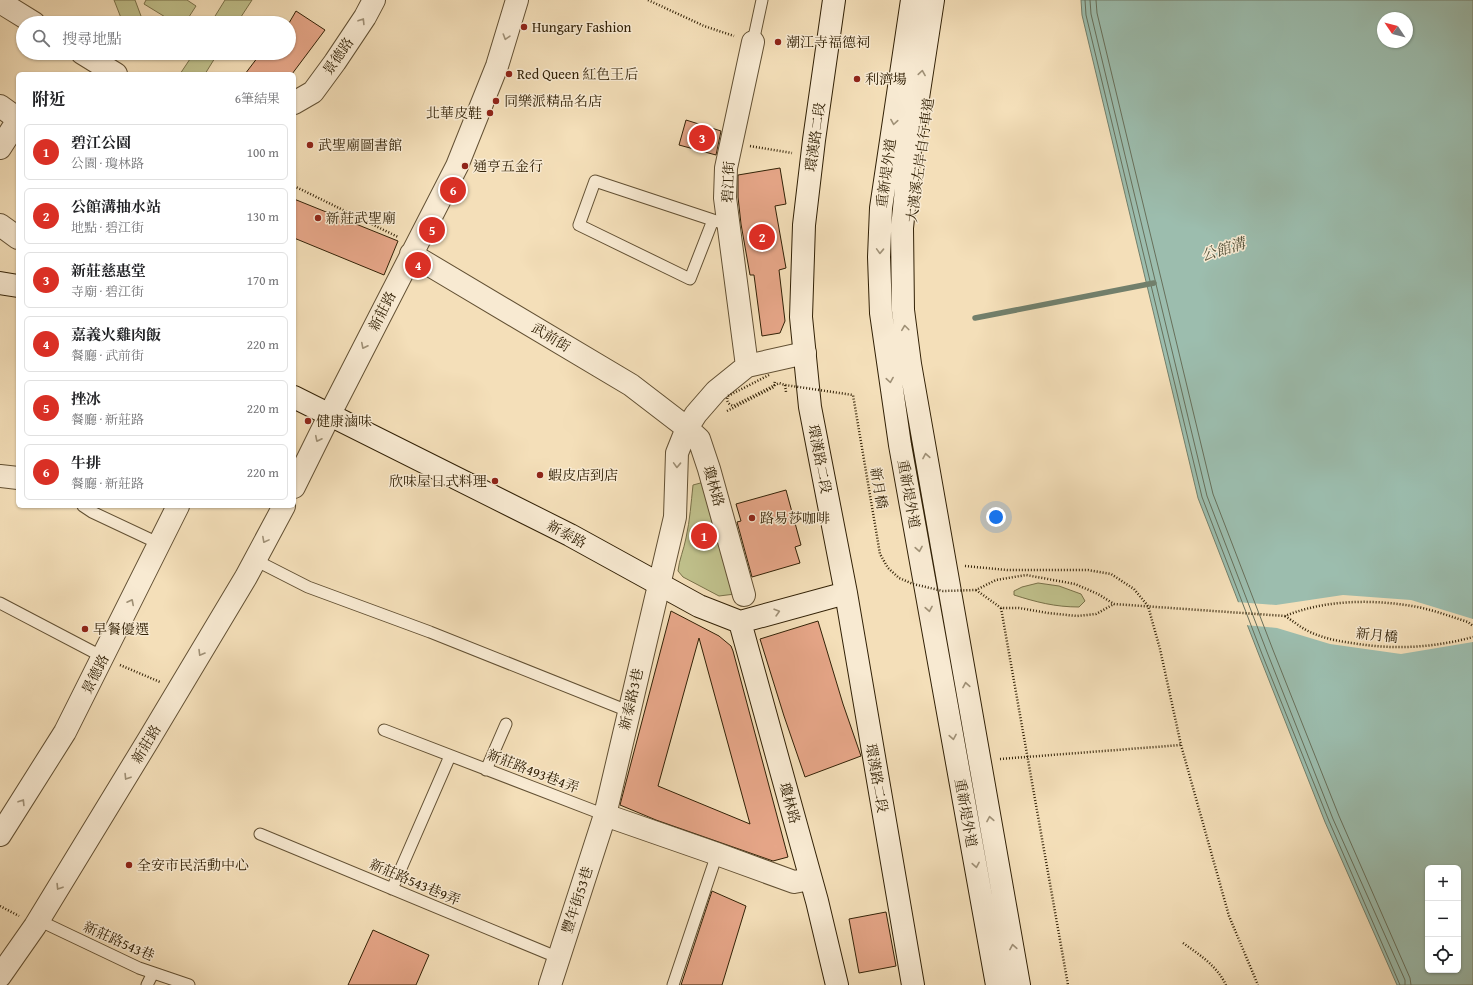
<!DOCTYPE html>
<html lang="zh-TW">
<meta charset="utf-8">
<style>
:root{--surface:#fff;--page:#f6f6f6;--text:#202124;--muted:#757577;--line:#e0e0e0;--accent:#d93025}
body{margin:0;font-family:"Gentium Book Plus","Noto Serif TC",serif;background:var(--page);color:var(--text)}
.controls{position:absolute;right:12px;bottom:12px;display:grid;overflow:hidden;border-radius:6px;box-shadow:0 1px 3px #0004}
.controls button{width:36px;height:36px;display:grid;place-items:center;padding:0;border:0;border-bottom:1px solid var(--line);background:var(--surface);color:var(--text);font:20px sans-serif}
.compass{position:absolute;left:1377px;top:12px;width:36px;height:36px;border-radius:50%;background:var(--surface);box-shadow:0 1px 3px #0004;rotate:305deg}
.you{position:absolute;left:996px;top:517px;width:14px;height:14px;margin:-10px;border:3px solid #fff;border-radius:50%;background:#1a73e8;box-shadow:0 0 0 6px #1a73e833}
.badge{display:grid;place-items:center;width:26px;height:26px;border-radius:50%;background:var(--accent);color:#fff;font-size:13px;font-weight:700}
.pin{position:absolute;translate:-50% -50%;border:2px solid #fff;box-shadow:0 1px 4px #0006}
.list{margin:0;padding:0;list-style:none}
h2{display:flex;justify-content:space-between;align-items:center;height:52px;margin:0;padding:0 16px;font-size:17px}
h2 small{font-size:13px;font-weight:400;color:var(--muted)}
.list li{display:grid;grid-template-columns:26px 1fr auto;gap:12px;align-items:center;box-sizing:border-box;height:56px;margin:0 8px 8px;padding:0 8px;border:1px solid var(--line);border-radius:6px}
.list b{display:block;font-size:15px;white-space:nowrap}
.list p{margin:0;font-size:13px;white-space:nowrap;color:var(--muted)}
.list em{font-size:13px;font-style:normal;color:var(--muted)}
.icon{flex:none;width:22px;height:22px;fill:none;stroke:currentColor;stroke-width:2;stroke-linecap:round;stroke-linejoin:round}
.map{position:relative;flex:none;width:1473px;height:985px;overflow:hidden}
.search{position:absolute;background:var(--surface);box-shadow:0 1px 3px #0004;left:16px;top:16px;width:280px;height:44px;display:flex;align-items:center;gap:10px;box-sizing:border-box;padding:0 14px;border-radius:22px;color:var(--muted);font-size:15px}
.panel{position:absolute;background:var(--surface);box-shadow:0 1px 3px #0004;left:16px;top:72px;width:280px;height:436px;border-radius:6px}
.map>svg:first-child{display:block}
.green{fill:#c0c18c;stroke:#797149}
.water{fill:#9cbdae;stroke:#727f6b;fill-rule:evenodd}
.pier{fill:#f4dfb9}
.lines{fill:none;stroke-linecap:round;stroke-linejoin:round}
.shore{stroke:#676f5a;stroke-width:1}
.stream{stroke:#727f6b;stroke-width:5.5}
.building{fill:#e6a688;stroke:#322106;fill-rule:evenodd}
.lane-casing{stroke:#625033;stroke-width:13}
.street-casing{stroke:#625033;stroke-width:24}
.secondary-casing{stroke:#322106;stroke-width:24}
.path{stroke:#322106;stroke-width:2.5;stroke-dasharray:1 2;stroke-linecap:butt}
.lane{stroke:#f8ead2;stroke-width:11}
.street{stroke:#f8ead2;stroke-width:22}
.secondary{stroke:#f8ead2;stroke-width:22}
.path-bridge{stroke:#322106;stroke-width:2.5;stroke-dasharray:1 2;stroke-linecap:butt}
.oneway{stroke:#9f9076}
.poi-dot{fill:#8f2418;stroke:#f8ead2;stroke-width:1.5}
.labels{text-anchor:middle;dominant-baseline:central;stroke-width:3;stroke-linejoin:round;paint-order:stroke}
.poi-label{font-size:14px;fill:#322106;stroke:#f8ead2;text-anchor:start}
.street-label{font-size:14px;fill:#322106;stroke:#f8ead2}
.water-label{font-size:15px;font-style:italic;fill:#525038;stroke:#f8ead2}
</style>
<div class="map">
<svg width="1473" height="985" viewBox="0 0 1473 985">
<rect width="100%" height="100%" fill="#f4dfb9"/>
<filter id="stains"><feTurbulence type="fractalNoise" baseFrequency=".005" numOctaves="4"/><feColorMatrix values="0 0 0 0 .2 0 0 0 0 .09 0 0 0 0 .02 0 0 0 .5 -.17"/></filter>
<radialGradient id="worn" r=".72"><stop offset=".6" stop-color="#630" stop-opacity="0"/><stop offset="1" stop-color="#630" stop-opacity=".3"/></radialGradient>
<path class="green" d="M114,0H135L141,16L146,23H123Z
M146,0H187L196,6L185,23H175L144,4Z
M225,0H252L237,23H209L212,21Z
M194,53H218L205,74H180Z
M708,481L735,594L719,596L683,577L678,571C679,560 684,549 686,538C690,520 691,503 693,485Z
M1038,583L1059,586L1081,594L1085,601L1079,607C1055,607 1036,602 1014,595V591L1022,587Z"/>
<path class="water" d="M1081,0H1473V985H1397L1325,822L1259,655L1198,498L1082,15ZM1383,18H1407V42H1383ZM1428,868H1458V970H1428Z"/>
<path class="pier" d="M1343,595L1411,600L1473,619V642L1401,654L1330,644L1277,628L1245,625L1236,602L1276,605Z"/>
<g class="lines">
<path class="shore" d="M1085,0L1086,15L1202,497L1262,654L1329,821L1400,985
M1090,0L1091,14L1207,496L1267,652L1333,819L1405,980V985
M1096,0L1097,13L1213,494L1273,650L1339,816L1410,978L1411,985"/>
<path class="stream" d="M975,318L1154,283"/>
</g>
<path class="building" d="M296,11L325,30L292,74H245L261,53H289V23Z
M686,120L721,131L716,155L679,145Z
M780,168L786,204L775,206L786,268L779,270L785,321L780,333L762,336L754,275H750L741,224L738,197V175Z
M294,199L398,241L384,275L294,238Z
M786,490L801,545L795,547L800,563L752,577L737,522L741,521L736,504Z
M671,611L719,636L731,646L733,651L788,857L773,861L656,820L620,805ZM699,638L750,824L658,786Z
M818,621L843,704L861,756L805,777L784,716L760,639Z
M712,891L746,906L722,985H681Z
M886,912L896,966L859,973L849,919Z
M373,930L429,955L416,985H348Z"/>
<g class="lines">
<defs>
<path id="lane" d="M753,42L762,0
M713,220L690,279L579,225L595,181L728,225
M83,506L92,512L160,544
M255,560L308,587L430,632L628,711
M0,603L103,657
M384,730L605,815
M486,770L506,724
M260,834L559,958
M392,889L450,756
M38,920L139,968L189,985
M147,985L153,973
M673,985L717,854"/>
<path id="street" d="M0,2L34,23
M82,53L116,74
M294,103L313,92L335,62L365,17L374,0
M0,106L18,119
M0,148L18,120
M0,225L18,238
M411,254L631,385L687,428L699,439L709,469L744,595
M747,366L725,198L726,168L753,42
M0,476L18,478
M294,487L335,404L457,166L497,66L517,0
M605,815L717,854L794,882L810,879
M0,835L65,732L178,506
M0,976L35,926L149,739L246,577L284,506
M550,985L605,815L675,517L677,453L687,428L696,414L716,391L747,366L805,353"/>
<path id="secondary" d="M834,0L814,140L804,225L801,317L810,407L846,593L913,985
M912,0L881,208L879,257L881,313L900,445L997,985
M933,0L910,150L902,228L903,310L910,364L1019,985
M0,283L18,286
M294,397L570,535L699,606L740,622L846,593
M740,622L817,901L837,985"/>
</defs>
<use href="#lane" class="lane-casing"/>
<use href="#street" class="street-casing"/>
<use href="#secondary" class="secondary-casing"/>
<path class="path" d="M648,0L704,26L734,36
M750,146L792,153
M294,186L398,237
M785,385L786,392
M727,411L774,387L775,380
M965,566L1007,570H1088L1111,574L1134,589L1148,606L1160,649L1181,745L1229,916L1258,985
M976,590L1001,608H1019L1048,613L1077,616L1096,614L1114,604
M1285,616C1293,621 1300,627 1308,631C1322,638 1337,641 1352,643C1393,650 1433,648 1473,637
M120,665L160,682
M1000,759L1181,745
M0,906L19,916
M1183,943C1200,955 1217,966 1226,985"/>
<use href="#lane" class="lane"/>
<use href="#street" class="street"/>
<use href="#secondary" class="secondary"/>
<path class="path-bridge" d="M769,375L728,396C726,401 728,404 733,406L779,383L785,385L853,395L880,554L888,568L899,578L913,584L943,591L976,590L996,580L1026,575L1075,584L1098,594L1114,604L1285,616C1324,600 1370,599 1412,606C1431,609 1449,616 1468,622L1473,626
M1001,608L1068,985"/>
</g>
<defs><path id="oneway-chevron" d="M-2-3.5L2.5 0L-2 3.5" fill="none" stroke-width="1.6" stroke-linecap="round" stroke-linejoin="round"/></defs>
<g class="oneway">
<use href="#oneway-chevron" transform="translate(362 21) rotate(-58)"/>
<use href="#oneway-chevron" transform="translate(506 37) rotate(107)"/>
<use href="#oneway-chevron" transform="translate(922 73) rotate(-81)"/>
<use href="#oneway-chevron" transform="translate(894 122) rotate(99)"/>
<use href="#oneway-chevron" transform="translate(880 251) rotate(92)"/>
<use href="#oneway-chevron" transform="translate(905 328) rotate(-97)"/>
<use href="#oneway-chevron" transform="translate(364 346) rotate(117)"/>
<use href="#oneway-chevron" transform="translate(890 380) rotate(81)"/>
<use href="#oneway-chevron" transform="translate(318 439) rotate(116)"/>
<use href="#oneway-chevron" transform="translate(926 456) rotate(-100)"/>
<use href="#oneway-chevron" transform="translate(677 465) rotate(92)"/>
<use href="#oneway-chevron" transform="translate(265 540) rotate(118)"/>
<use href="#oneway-chevron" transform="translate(919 549) rotate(80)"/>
<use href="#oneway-chevron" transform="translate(131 602) rotate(-63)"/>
<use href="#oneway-chevron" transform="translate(929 609) rotate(80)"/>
<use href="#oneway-chevron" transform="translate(777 612) rotate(-16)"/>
<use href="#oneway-chevron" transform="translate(201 653) rotate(121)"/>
<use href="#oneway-chevron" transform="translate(966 685) rotate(-100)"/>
<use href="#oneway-chevron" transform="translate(953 737) rotate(80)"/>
<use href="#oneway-chevron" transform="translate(127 777) rotate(122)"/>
<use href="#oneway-chevron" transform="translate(22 802) rotate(-58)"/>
<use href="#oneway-chevron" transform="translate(990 819) rotate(-100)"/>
<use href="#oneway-chevron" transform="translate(976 865) rotate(80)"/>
<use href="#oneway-chevron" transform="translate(59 887) rotate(122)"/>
<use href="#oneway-chevron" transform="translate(1013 947) rotate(-100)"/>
</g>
<g class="poi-dot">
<circle cx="524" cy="27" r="4"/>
<circle cx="778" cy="42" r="4"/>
<circle cx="509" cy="74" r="4"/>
<circle cx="857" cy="79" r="4"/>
<circle cx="496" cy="101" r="4"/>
<circle cx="490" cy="113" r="4"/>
<circle cx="310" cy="145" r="4"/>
<circle cx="465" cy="166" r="4"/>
<circle cx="318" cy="218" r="4"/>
<circle cx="308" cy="421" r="4"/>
<circle cx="540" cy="475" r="4"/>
<circle cx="495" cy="481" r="4"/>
<circle cx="752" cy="518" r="4"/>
<circle cx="85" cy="629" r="4"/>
<circle cx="129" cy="865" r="4"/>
</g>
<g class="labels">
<g class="poi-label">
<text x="532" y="27">Hungary Fashion</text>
<text x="786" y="42">潮江寺福德祠</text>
<text x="517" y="74">Red Queen 紅色王后</text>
<text x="865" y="79">利濟場</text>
<text x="504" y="101">同樂派精品名店</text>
<text x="482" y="113" text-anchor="end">北華皮鞋</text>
<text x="318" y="145">武聖廟圖書館</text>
<text x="473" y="166">通亨五金行</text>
<text x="326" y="218">新莊武聖廟</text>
<text x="316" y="421">健康滷味</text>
<text x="548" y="475">蝦皮店到店</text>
<text x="487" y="481" text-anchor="end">欣味屋日式料理</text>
<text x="760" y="518">路易莎咖啡</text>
<text x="93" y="629">早餐優選</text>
<text x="137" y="865">全安市民活動中心</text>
</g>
<g class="street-label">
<text transform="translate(338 56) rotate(-55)">景德路</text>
<text transform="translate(815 137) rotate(-82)">環漢路二段</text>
<text transform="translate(920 160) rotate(-82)">大漢溪左岸自行車道</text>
<text transform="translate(886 173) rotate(-82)">重新堤外道</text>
<text transform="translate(728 182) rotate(-87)">碧江街</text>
<text transform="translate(382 311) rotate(-63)">新莊路</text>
<text transform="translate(551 337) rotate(31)">武前街</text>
<text transform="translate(820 459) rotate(79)">環漢路二段</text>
<text transform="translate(714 486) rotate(74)">瓊林路</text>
<text transform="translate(879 488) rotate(80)">新月橋</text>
<text transform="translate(909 494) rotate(80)">重新堤外道</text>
<text transform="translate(567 534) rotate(28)">新泰路</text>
<text transform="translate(1377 635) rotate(6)">新月橋</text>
<text transform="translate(95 674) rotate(-63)">景德路</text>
<text transform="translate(631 699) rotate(-77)">新泰路3巷</text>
<text transform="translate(146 744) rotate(-59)">新莊路</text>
<text transform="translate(533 771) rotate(21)">新莊路493巷4弄</text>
<text transform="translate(877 778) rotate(80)">環漢路二段</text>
<text transform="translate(790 803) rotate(75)">瓊林路</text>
<text transform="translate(966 813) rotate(80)">重新堤外道</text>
<text transform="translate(415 882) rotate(23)">新莊路543巷9弄</text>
<text transform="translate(577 900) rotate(-72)">豐年街53巷</text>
<text transform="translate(119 941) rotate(24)">新莊路543巷</text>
</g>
<g class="water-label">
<text transform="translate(1223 249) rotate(-17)">公館溝</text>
</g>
</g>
<rect width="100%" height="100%" filter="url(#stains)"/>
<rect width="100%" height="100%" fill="url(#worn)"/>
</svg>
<div class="controls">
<button>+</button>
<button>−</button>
<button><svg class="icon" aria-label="locate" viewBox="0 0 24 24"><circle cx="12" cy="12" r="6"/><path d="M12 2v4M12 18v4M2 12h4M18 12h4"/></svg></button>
</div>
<svg class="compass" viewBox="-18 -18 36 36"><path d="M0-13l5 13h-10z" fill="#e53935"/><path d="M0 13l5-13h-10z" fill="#757577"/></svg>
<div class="you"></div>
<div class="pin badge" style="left:704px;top:536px">1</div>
<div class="pin badge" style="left:762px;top:237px">2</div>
<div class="pin badge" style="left:702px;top:138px">3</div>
<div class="pin badge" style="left:418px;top:265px">4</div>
<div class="pin badge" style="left:432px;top:230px">5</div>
<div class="pin badge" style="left:453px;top:190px">6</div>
<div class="search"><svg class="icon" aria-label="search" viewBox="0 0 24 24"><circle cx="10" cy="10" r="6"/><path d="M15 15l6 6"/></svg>搜尋地點</div>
<section class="panel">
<h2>附近<small>6筆結果</small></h2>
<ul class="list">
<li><span class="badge">1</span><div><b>碧江公園</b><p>公園 · 瓊林路</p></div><em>100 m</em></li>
<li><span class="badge">2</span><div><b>公館溝抽水站</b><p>地點 · 碧江街</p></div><em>130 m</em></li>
<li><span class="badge">3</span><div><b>新莊慈惠堂</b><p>寺廟 · 碧江街</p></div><em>170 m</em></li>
<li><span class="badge">4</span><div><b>嘉義火雞肉飯</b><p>餐廳 · 武前街</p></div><em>220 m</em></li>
<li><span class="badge">5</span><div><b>挫冰</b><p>餐廳 · 新莊路</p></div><em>220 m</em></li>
<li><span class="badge">6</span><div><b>牛排</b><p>餐廳 · 新莊路</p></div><em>220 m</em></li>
</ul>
</section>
</div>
